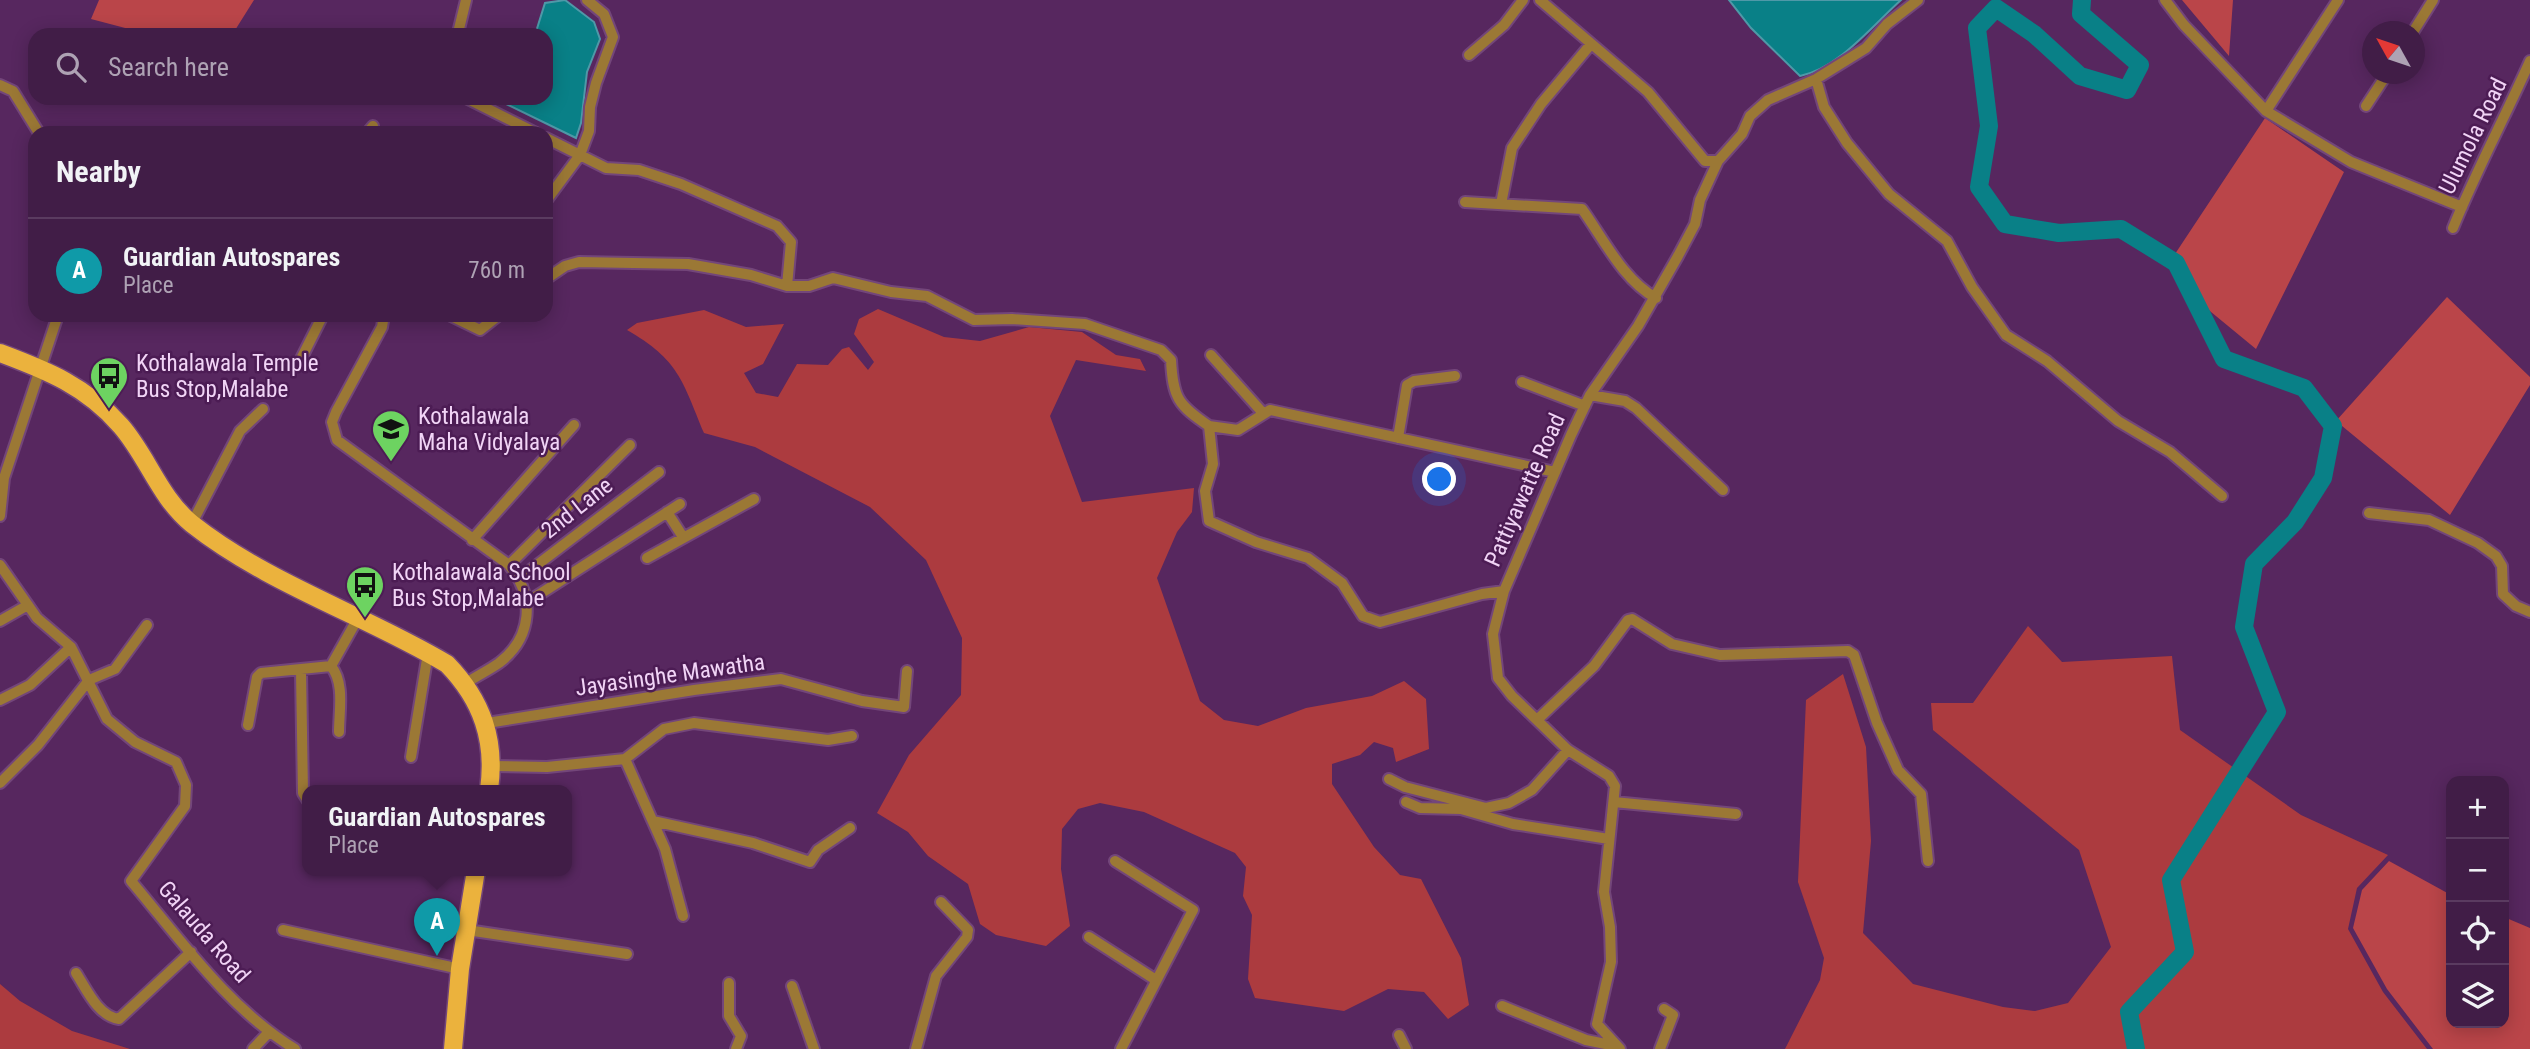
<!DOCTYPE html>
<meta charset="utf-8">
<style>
:root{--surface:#411d47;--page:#4c2a52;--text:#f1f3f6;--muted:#aea2b4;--line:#5a3b60;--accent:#bca0f2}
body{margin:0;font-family:"Roboto Condensed",sans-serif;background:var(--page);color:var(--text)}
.controls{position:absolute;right:21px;bottom:21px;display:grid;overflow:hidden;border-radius:14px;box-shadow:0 4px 18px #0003}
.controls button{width:63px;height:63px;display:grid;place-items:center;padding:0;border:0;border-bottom:2px solid var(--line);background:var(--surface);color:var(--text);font:35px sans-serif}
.compass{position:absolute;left:2362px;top:21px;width:63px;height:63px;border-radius:50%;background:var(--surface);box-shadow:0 4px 18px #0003;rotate:310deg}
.you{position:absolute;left:1440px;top:480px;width:24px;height:24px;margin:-18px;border:5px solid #fff;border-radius:50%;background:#1a73e8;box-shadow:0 0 0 10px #1a73e833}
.badge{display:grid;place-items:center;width:46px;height:46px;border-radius:50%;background:var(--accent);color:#fff;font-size:23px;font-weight:700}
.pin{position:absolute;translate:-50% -58px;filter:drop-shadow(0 2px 4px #0008)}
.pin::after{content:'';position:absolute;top:37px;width:24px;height:21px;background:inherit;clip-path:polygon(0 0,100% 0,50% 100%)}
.popup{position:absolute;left:302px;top:785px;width:270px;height:91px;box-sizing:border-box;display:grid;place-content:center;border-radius:14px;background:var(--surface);filter:drop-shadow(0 2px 5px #0005);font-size:23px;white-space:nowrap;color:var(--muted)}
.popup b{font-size:26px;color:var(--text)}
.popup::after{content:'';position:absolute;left:50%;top:100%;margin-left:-14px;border:14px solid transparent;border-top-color:var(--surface)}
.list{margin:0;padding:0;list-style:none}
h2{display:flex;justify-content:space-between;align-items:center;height:91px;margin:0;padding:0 28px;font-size:30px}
h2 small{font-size:23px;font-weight:400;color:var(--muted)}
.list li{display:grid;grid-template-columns:46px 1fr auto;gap:21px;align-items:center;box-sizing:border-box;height:105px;padding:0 28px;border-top:2px solid var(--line)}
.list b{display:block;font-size:26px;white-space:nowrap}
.list p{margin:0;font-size:23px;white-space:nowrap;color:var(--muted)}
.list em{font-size:23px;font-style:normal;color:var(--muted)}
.icon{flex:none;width:38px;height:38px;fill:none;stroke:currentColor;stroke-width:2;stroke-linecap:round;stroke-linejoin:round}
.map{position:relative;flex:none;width:2530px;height:1049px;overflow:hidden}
.search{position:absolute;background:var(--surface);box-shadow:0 4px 18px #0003;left:28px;top:28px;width:525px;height:77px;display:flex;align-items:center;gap:18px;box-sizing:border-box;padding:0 24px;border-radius:21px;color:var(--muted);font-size:26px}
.panel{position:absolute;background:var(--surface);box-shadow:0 4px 18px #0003;left:28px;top:126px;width:525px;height:196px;border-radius:21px}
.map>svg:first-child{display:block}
.green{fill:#ac3b3f}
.forest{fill:#ba4549}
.water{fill:#098087;stroke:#4f99a8;stroke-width:2}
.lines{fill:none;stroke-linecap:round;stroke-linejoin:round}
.river{stroke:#098087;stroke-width:18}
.minor-casing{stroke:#73467a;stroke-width:14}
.primary-casing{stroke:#73467a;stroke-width:21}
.minor{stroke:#9b7835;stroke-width:10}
.primary{stroke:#ebb23d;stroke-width:18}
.labels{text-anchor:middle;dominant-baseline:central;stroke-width:5;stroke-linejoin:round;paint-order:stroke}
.street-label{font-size:23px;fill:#f1d4f6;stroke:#4c1c54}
.poi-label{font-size:23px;fill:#f1d4f6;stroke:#4c1c54;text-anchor:start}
</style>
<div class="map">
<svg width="2530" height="1049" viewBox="0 0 2530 1049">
<rect width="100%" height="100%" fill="#57275f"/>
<path class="green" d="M878,309L944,337L980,341L1029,327L1082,332L1116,355L1140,359L1146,371L1076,360L1050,416L1082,502L1194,488L1192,512L1177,532L1157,578L1200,701L1224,720L1258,726L1306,708L1372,696L1404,681L1426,699L1429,749L1396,762L1393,748L1374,742L1360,755L1332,764V784L1374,847L1400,875L1421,879L1461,958L1469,1005L1448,1019L1424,992L1388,989L1344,1011L1255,998L1248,979L1252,915L1243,896L1246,867L1235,853L1144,812L1100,803L1078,809L1062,829L1061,869L1070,926L1046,946L996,935L980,924L968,884L928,856L908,832L877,813L909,755L961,695L962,638L926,560L870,507L755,447L704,433C682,380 679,360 627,330L637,323L704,310L746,327L784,324L763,364L744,373L756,393L778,397L797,364L828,365L842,349L849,347L868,370L874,362L854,334L859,319Z
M2028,626L2062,662L2172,656L2180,730L2301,815L2388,855L2357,888L2348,929L2383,992L2427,1049H1785L1820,980L1824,958L1798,882L1806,700L1843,674L1866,747L1871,841L1863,933L1913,984L2003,1007L2035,1011L2068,1003L2111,947L2079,850L1933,730L1931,703H1973Z
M0,984L20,1001L72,1031L130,1049H0Z"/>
<path class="forest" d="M99,0H254L232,35H130L129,29L91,19Z
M2182,0H2233L2229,56Z
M2265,118L2344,172L2256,349L2205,307L2175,254Z
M2447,297L2530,377V385L2450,515L2336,421Z
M2389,861L2451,895V1023H2504V917L2530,928V1049H2433L2387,989L2353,928L2362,890Z"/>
<path class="water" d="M565,0L594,22L600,39L587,72L581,123L576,138L504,103L506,98H546V35H535L545,3Z
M1729,0H1901C1872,26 1839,68 1800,76L1751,28Z"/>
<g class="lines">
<path class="river" d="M2082,0L2081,14L2140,65L2127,90L2080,76L2034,34L1996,8L1977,28L1989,126L1979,187L2005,224L2059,233L2121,229L2176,263L2224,359L2304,388L2333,426L2323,478L2295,522L2254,564L2244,627L2277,712L2171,880L2185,952L2129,1012L2136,1049"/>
<defs>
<path id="minor" d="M1540,0L1648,92L1705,161H1718L1700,200L1695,224L1678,256L1638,326L1590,395L1571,435L1504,591L1493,634L1498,678L1512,696L1568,750L1609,776L1615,786L1604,892L1610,927L1611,962L1597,1024L1620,1049
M2165,0L2184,25L2266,111L2351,162L2462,207
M2413,32L2433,0
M458,33L466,0
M1469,55L1504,25L1523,0
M1816,79L1824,107L1847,143L1889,194L1947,241L1972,287L2006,335L2047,361L2118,421L2170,452L2222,496
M0,85L13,91L39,133
M466,98L536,133
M2366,106L2387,74
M2266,111L2338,0
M367,133L373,126
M546,138L606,168L639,170L681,184L777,226L791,242L787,286
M1718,161L1742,134L1750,116L1768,100L1816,79L1866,48L1887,24L1918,0
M546,201L580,155L589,131L590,107L596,83L613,37L604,14L587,0
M1465,202L1582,209C1603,238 1623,280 1656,298
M1501,204L1512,148L1541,104L1591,44
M2453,228C2476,171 2505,117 2530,61
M546,279L565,266L579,262L688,264L751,275L787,286H809L833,278L891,292L927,296L974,320L1012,319L1085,324L1161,350L1171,360C1173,398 1178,405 1209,426
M384,315L382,327L336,412L332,422L337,440L509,565C535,596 533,637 499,663C489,670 477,676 466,683
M449,315L480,330L499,315
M1211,355L1262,412
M299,363L323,315
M1522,382L1585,406
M1590,395L1625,401L1636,408L1723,490
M1398,438L1407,385L1414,381L1455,376
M667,512L683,537
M2369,513L2429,520L2478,543L2496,556L2502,566L2503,594L2516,606L2530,612
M0,516L4,478L58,315
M192,523L240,431L263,409
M472,540L574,425
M647,558L754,499
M0,565L37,618L71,647L107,719L135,742L176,762L186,785L185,806L131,881C180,939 229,1009 295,1049
M509,565L630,445
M520,578L659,472
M1504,591L1482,594L1380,622L1363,616L1342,583L1308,558L1256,542L1209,521L1205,491L1213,464L1209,426L1238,430L1270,410L1555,472
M529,601L680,504
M0,621L28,605
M331,666C345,683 339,711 339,732
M301,671L303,793L308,801
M0,700L30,685L71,647
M1538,719L1594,666L1628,620L1632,619L1672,644L1720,655L1848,651L1854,655L1877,723L1898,770L1921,794L1928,861
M487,723L694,690L781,679L862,701L904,707L907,671
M248,725L257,677L261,673L331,666L358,618
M411,757L428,653
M625,759L665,849L683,916
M492,766L547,767L625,759L664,729L694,723L828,740L852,736
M1389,779L1405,787L1486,808L1509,803L1532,790L1568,750
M0,783L38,745L89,680L115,669L147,625
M1406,802L1420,808L1461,809L1513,824L1609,839
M1614,802L1736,814
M653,821L753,843L810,862L818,850L850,828
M1115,861L1193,910L1121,1049
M283,930L460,969
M467,930L627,954
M1089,937L1156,980
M76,973C87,990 98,1016 119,1019L191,952
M729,983V1016L741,1036L736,1049
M792,986L814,1049
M1502,1006L1586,1040L1615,1046
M1399,1035L1406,1049
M253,1049L268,1033
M916,1049L936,976L967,937L968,930L941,902
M1660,1049L1673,1015L1664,1009"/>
<path id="primary" d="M0,353C48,371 86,386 121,426C148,457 159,497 192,524C268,584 365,615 447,664C482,700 496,740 489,790
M453,1049L460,969L476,870"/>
</defs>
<use href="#minor" class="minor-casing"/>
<use href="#primary" class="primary-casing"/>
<use href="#minor" class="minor"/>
<use href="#primary" class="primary"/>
</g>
<defs>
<symbol id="bus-pin" viewBox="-11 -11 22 30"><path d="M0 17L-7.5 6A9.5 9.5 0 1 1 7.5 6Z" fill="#6dd361" stroke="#4c1c54"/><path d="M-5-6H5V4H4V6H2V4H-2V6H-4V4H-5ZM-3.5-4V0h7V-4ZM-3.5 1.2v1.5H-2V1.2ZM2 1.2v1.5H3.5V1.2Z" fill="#111"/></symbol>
<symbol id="school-pin" viewBox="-11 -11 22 30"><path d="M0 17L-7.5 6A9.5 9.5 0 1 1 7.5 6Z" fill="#6dd361" stroke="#4c1c54"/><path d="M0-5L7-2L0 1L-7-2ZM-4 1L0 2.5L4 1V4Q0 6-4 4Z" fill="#111"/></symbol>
</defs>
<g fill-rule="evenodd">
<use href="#bus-pin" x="87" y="354" width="44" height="60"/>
<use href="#school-pin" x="369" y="407" width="44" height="60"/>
<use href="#bus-pin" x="343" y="563" width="44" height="60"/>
</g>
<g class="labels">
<g class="street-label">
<text transform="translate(2473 136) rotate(-64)">Ulumola Road</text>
<text transform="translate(1525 490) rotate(-66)">Pattiyawatte Road</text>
<text transform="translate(577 508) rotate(-38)">2nd Lane</text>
<text transform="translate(670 675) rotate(-8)">Jayasinghe Mawatha</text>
<text transform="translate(204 932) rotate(49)">Galauda Road</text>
</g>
<g class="poi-label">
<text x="136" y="363">Kothalawala Temple<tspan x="136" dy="26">Bus Stop,Malabe</tspan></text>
<text x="418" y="416">Kothalawala<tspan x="418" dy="26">Maha Vidyalaya</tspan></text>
<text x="392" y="572">Kothalawala School<tspan x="392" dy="26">Bus Stop,Malabe</tspan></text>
</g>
</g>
</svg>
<div class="controls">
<button>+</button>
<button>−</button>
<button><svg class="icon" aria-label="locate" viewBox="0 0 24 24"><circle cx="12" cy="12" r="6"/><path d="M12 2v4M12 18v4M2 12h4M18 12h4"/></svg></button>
<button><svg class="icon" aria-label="layers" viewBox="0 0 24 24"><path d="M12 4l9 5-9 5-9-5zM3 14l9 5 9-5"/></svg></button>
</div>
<svg class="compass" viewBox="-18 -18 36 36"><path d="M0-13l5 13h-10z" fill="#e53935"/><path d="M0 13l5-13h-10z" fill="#aea2b4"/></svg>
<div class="you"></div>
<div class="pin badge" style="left:437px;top:956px;background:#0f9aa8">A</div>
<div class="popup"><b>Guardian Autospares</b>Place</div>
<div class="search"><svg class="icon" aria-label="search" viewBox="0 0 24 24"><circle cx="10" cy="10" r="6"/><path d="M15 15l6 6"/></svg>Search here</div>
<section class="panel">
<h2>Nearby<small></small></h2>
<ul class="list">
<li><span class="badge" style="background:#0f9aa8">A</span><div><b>Guardian Autospares</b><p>Place</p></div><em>760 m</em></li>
</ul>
</section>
</div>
